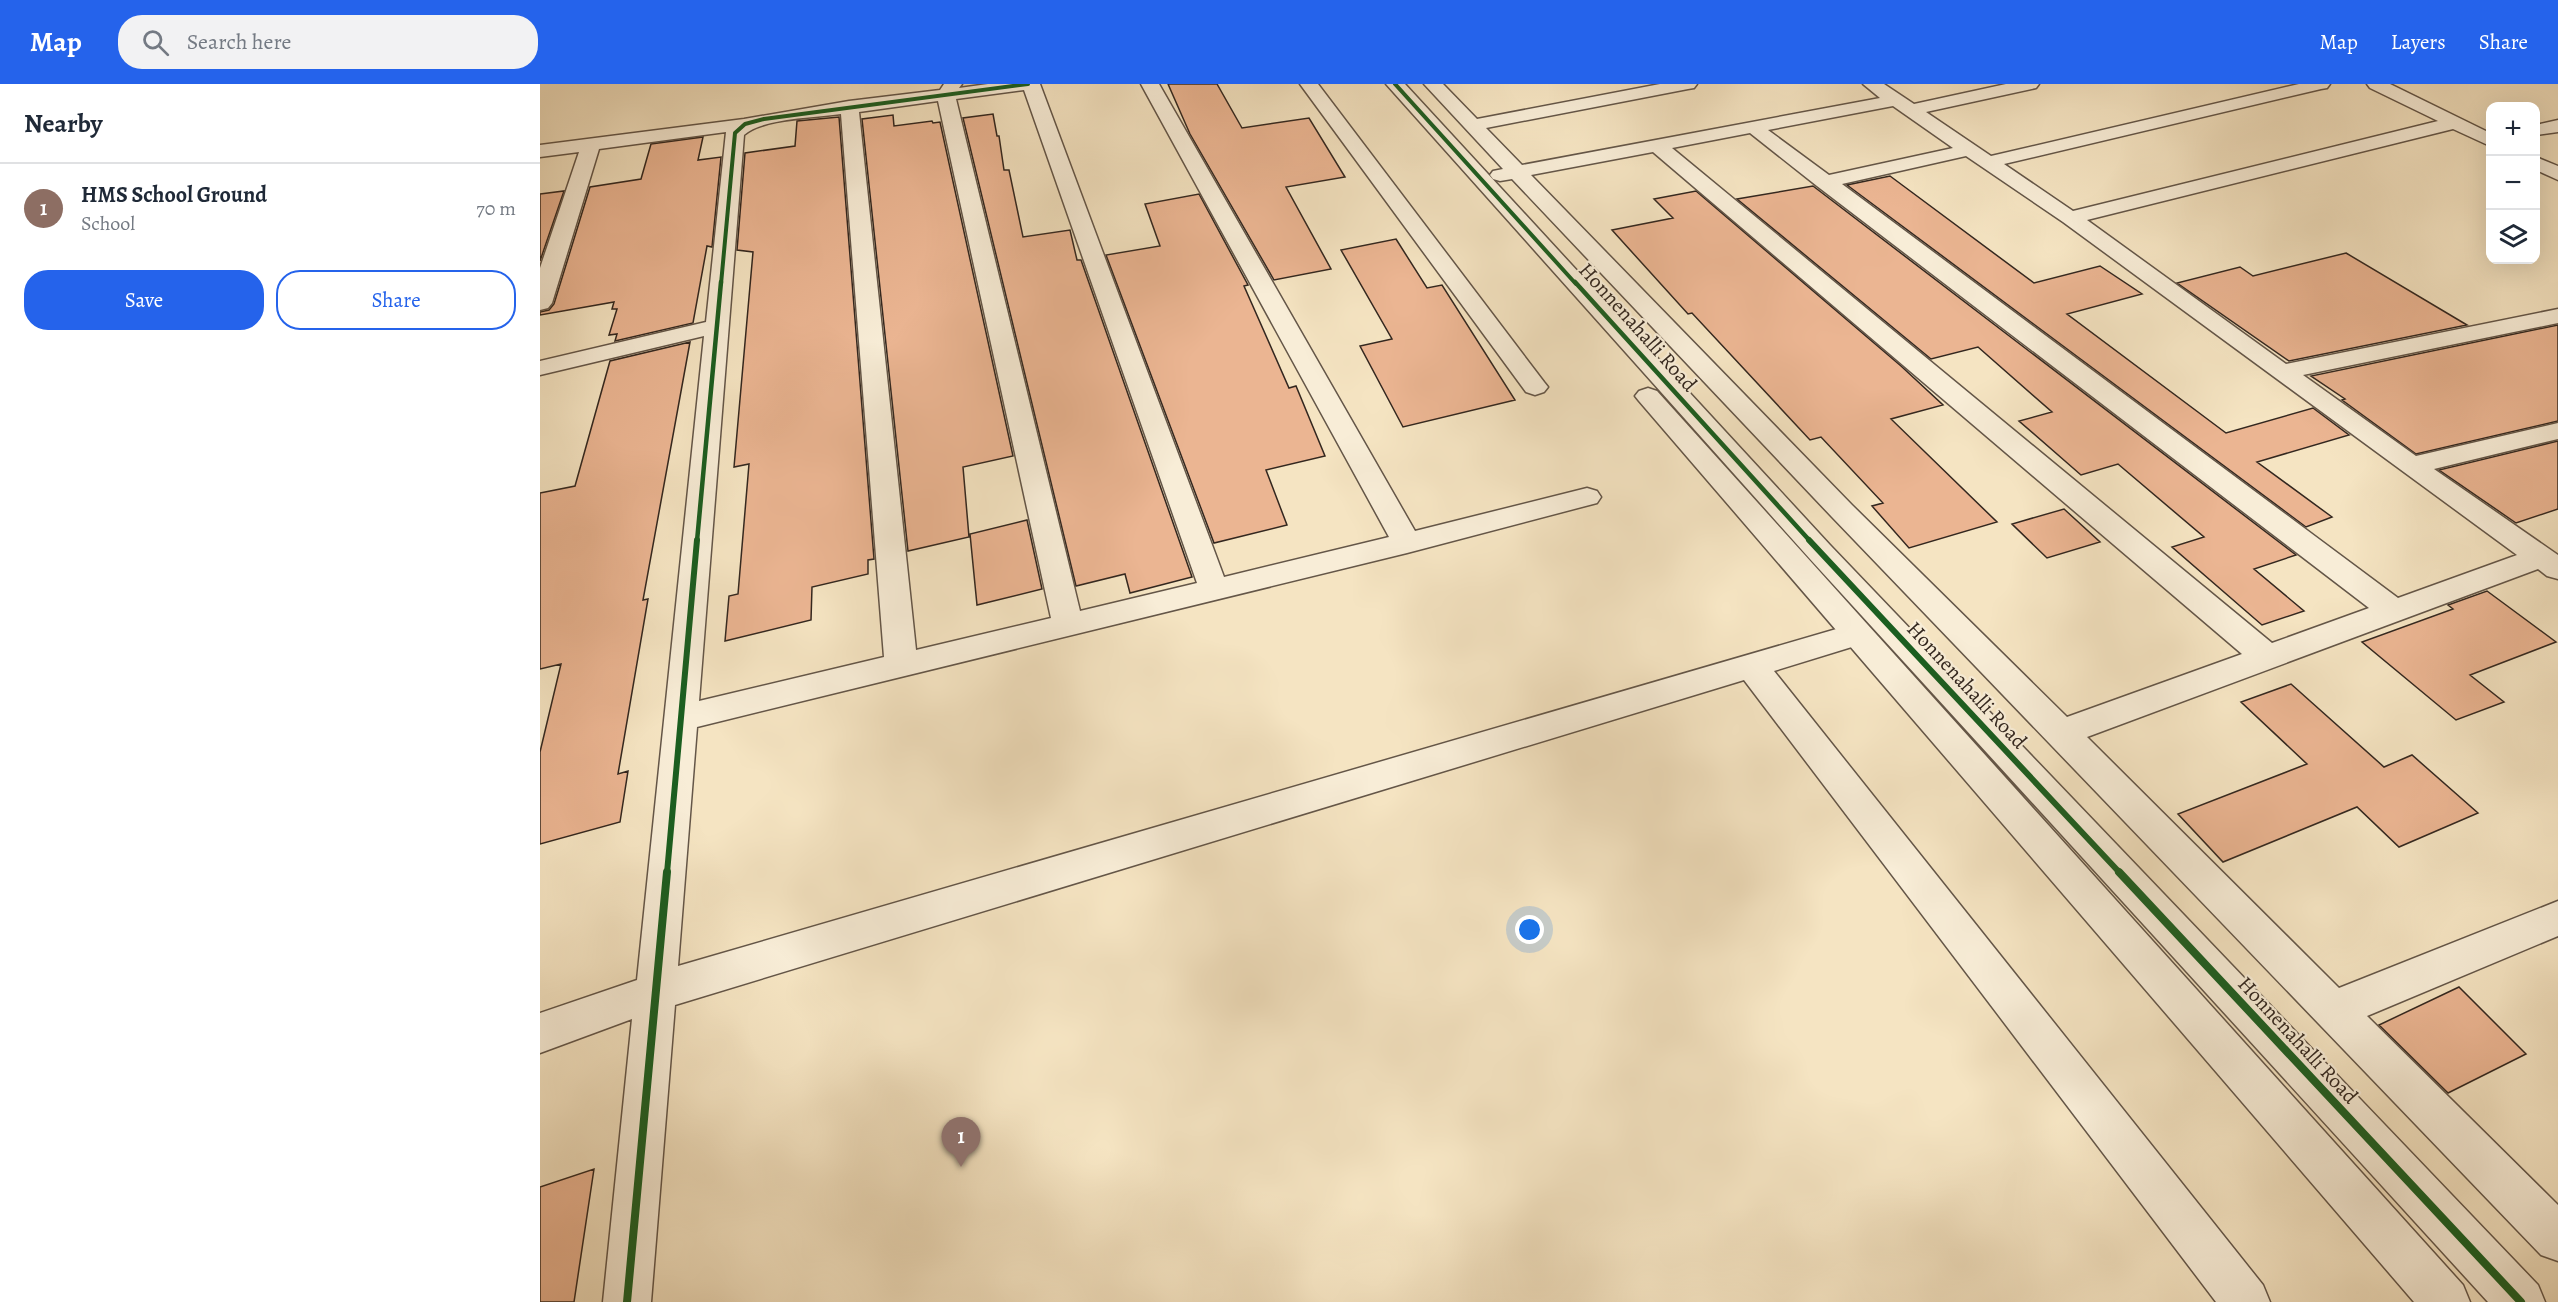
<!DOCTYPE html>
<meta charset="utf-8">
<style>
:root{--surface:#fff;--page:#f2f2f3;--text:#1f2937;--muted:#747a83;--line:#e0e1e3;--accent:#2563eb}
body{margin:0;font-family:Alegreya,serif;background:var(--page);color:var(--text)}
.controls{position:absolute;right:18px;top:18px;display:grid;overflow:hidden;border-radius:12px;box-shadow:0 6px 24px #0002}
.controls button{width:54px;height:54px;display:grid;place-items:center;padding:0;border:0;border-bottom:2px solid var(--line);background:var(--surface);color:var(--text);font:30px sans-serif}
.you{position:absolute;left:990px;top:846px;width:21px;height:21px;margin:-15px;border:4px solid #fff;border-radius:50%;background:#1a73e8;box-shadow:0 0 0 9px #1a73e833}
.badge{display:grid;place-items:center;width:39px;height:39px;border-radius:50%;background:var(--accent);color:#fff;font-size:20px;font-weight:700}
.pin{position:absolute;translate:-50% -50px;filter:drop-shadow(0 2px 3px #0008)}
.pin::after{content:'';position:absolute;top:32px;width:21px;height:18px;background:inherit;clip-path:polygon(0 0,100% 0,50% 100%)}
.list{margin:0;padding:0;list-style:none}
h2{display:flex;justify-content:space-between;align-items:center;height:78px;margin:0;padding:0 24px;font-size:26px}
h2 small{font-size:20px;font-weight:400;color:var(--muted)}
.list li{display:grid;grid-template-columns:39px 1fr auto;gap:18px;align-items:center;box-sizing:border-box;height:90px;padding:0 24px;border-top:2px solid var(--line)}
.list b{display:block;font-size:22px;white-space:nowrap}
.list p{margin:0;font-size:20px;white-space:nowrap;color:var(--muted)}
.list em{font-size:20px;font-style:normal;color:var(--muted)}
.actions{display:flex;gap:12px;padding:18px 24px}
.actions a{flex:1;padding:14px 0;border:2px solid var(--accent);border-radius:24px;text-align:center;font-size:21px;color:var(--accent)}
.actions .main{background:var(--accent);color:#fff}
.icon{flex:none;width:33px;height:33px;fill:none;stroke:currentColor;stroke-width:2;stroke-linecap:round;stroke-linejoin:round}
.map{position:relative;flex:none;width:2018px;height:1218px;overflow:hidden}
header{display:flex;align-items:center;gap:36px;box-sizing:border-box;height:84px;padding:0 30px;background:var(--accent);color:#fff}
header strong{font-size:28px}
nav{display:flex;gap:33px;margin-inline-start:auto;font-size:21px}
.search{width:420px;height:54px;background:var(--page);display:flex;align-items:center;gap:15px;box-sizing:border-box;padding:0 21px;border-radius:24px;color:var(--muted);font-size:22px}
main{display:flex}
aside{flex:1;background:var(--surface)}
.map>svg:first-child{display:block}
.building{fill:#ebb592;stroke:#33271f;stroke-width:1.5}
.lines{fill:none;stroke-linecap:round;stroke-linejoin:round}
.minor-casing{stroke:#645648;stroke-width:3}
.tertiary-casing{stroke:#645648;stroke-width:3}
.minor{fill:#f8edd7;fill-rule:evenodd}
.tertiary{fill:#f8edd7;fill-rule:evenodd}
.cycleway-far3-casing{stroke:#f8edd7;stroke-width:6}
.cycleway-far2-casing{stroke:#f8edd7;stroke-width:8}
.cycleway-far1-casing{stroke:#f8edd7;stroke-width:10}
.cycleway-casing{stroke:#f8edd7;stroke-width:11}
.cycleway-far3{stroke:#1b5e20;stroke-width:4}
.cycleway-far2{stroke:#1b5e20;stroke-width:4.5}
.cycleway-far1{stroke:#1b5e20;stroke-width:6}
.cycleway{stroke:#1b5e20;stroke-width:8}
.labels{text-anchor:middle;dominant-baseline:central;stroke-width:4.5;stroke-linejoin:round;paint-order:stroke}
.street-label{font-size:21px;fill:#33271f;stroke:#f8edd7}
</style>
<header>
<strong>Map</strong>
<div class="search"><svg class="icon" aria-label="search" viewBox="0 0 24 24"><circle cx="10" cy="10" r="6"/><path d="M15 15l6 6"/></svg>Search here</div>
<nav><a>Map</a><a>Layers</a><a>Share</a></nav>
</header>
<main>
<aside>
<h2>Nearby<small></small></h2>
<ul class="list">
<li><span class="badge" style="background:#8d6e63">1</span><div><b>HMS School Ground</b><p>School</p></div><em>70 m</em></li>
</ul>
<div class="actions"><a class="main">Save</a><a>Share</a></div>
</aside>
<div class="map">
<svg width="2018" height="1218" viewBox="0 0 2018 1218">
<rect width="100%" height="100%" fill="#f5e4c2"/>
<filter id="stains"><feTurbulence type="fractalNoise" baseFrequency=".00333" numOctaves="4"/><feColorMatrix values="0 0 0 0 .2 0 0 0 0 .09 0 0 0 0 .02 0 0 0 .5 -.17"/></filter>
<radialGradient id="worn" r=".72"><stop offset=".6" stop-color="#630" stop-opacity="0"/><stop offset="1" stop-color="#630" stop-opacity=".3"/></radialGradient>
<path class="building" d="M628,0H677L702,44L769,34L805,93L746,103L791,185L734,196L650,50Z
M453,30L457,52H459L464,86H469L483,153L530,146L537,176H541L652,493L590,509L585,490L536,502L423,34Z
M353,31L354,42L392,37L393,39L400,38L473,372L423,383L429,453L368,467L322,35Z
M299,33L334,475L328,476V490L272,503L271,536L185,557L189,512L198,510L209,380L194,383L213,168L197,166L205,69L255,62L257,37Z
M163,53L158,76L181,73L172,163L167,162L153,239L75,257L77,250L69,251L77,225H72L74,218L0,231V228L9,226L14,220L50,103L101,95L111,60Z
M1350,92L1494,199L1560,182L1602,210L1527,230L1686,349L1773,324L1809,351L1717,378L1792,433L1766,443L1307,101Z
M1273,102L1756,471L1714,485L1764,527L1722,541L1632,463L1664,453L1578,380L1541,391L1479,337L1512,328L1438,263L1391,275L1197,115Z
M24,107L0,177V110Z
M1156,107L1361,282L1403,321L1351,335L1457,438L1369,464L1332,422L1343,419L1281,353L1270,356L1152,229L1148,230L1072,146L1133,134L1114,115Z
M659,110L708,201L704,202L749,304L756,302L785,372L726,386L747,441L674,459L566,171L620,162L605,120Z
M856,155L887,204L902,201L975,316L863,343L820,262L852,255L801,166Z
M1806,169L1927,241L1749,277L1637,199L1700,183L1713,192Z
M2018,241V337L1876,370L1802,316L1805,315L1771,292Z
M150,258L103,516L108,515L78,690L88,687L80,738L0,760V668L21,580L0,585V409L35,402L70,277Z
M2018,357V425L1976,439L1899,386Z
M1524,425L1560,458L1507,474L1472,440Z
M487,436L502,505L437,521L430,450Z
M1947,507L2016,558L1930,591L1964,618L1916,636L1822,558L1913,525L1908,521Z
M1751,600L1844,683L1872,671L1938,729L1859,763L1817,723L1683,778L1638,730L1767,680L1701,618Z
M1919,903L1986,970L1908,1009L1839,941Z
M54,1085L34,1218H0V1103Z"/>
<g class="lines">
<defs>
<path id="minor" d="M404,0H422L419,4L448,0H500L684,493L849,453L601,0H619L875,447L1047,404L1057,407L1061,413L1057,419L867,469L157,643L138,882L1317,539L1328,542L1333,550L1328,558L1234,587L1723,1201L1730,1218H1676L1204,596L135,921L111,1218H63L92,935L0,969V929L97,896L164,252L0,291V277L166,238L186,48L59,65L12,219L8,224L0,226V184L39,68L0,73V61L204,35L309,17L400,6ZM484,6L657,499L540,527L416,15ZM398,17L511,534L376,566L319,28ZM301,30L344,573L159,617L204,51C223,34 275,34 301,30Z
M760,0H778L1004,298L1008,303L1004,308L995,311L986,308Z
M884,0H903L937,35L1120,0H1157L1154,4L1148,5L946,44L982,81L1340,14L1323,0H1344L1374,20L1466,0H1499L1496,4L1386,28L1451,72L1759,0H1790L1787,4L1781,5L1464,80L1533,127L1898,37L1830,4L1827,0H1850L1950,49V62L1913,45L1547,136L1746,280L2018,225V239L1763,291L1876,372L2018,339V355L1894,385L2018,471V495L2007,492L1998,485L1547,653L1799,904L2018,817V852L1827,932L2018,1121V1177L2001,1171L1292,433L972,95L960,97L953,95L950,91L953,87L963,85ZM1353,22L1413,64L1289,91L1228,46ZM1210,49L1277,102L1829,524L1732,559L1132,64ZM1113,68L1702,570L1527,633L1312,421L991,91ZM1426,72L1523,138L1977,471L1858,514L1302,100Z
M2018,36V48L1996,51V41Z
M1996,73L2018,82V96L1996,86Z"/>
<path id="tertiary" d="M846,0H865L1290,461L1998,1201L2005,1218H1948L1270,475Z
M1108,304L1117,307L1923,1201L1930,1218H1874L1099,317L1095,312L1099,307Z"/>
</defs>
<use href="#minor" class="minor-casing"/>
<use href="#tertiary" class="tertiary-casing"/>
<use href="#minor" class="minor"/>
<use href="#tertiary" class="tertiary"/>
<defs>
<path id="cycleway-far3" d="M855,0L1036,200
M181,200L195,49L205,40L224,35L488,0"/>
<path id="cycleway-far2" d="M1035,198L1270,457
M157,457L181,198"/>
<path id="cycleway-far1" d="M1269,456L1580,789
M127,789L157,456"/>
<path id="cycleway" d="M1579,788L1981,1218
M87,1218L127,788"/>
</defs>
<use href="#cycleway-far3" class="cycleway-far3-casing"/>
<use href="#cycleway-far2" class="cycleway-far2-casing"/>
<use href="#cycleway-far1" class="cycleway-far1-casing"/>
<use href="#cycleway" class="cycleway-casing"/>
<use href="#cycleway-far3" class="cycleway-far3"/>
<use href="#cycleway-far2" class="cycleway-far2"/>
<use href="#cycleway-far1" class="cycleway-far1"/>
<use href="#cycleway" class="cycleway"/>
</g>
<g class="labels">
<g class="street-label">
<text transform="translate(1098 243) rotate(48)">Honnenahalli Road</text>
<text transform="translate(1427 601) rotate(47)">Honnenahalli Road</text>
<text transform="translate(1758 956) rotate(47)">Honnenahalli Road</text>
</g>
</g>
<rect width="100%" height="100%" filter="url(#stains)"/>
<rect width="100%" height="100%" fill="url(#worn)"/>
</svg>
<div class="controls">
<button>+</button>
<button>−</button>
<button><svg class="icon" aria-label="layers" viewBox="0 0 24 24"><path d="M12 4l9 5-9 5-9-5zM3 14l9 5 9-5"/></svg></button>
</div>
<div class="you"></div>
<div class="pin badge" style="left:421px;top:1083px;background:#8d6e63">1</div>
</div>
</main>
